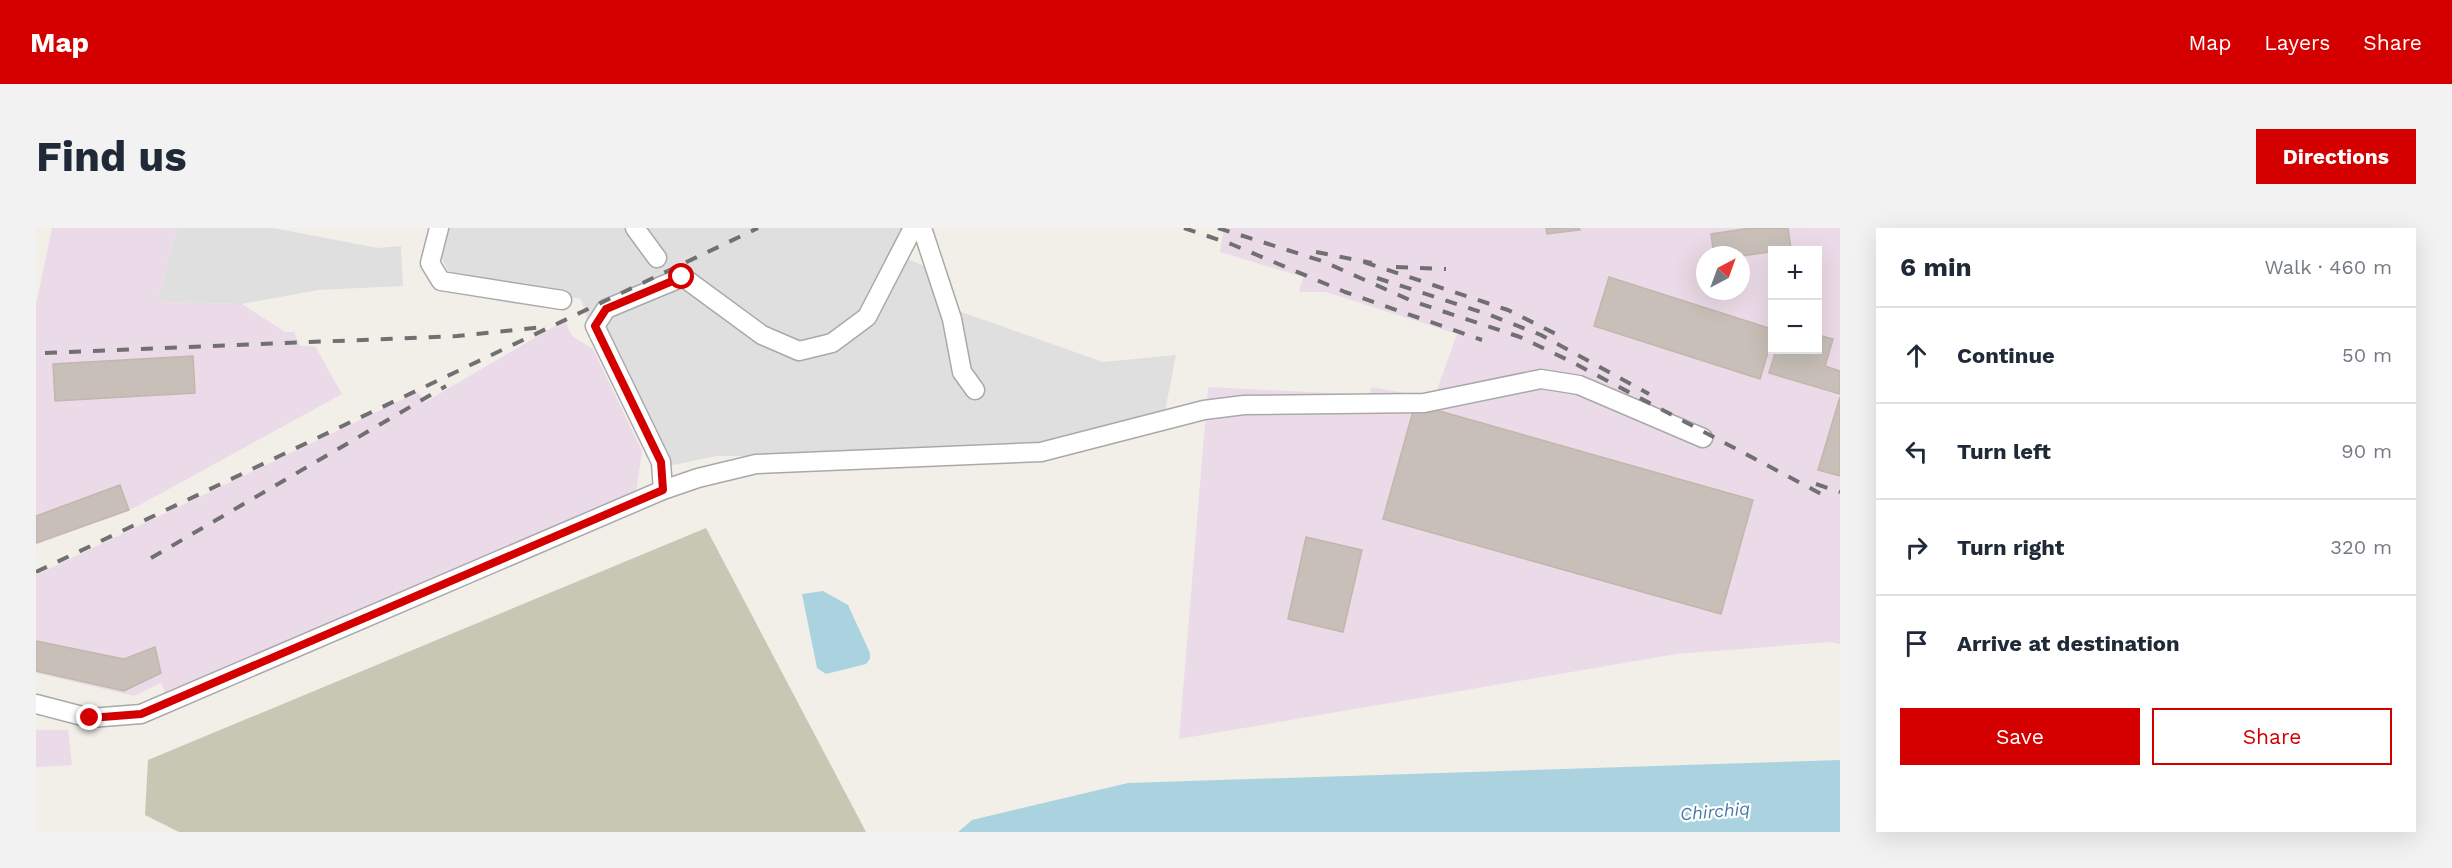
<!DOCTYPE html>
<meta charset="utf-8">
<style>
:root{--surface:#fff;--page:#f2f2f3;--text:#1f2937;--muted:#747a83;--line:#e0e1e3;--accent:#d40000}
body{margin:0;font-family:"Work Sans",sans-serif;background:var(--page);color:var(--text)}
.controls{position:absolute;right:18px;top:18px;display:grid;overflow:hidden;border-radius:0px;box-shadow:0 6px 24px #0002}
.controls button{width:54px;height:54px;display:grid;place-items:center;padding:0;border:0;border-bottom:2px solid var(--line);background:var(--surface);color:var(--text);font:30px sans-serif}
.compass{position:absolute;left:1660px;top:18px;width:54px;height:54px;border-radius:50%;background:var(--surface);box-shadow:0 6px 24px #0002;rotate:41deg}
.stop{position:absolute;width:18px;height:18px;margin:-14px;border:4px solid #d40000;border-radius:50%;background:#fff}
.stop.end{background:#d40000;border-color:#fff;box-shadow:0 2px 6px #0008}
.list{margin:0;padding:0;list-style:none}
h2{display:flex;justify-content:space-between;align-items:center;height:78px;margin:0;padding:0 24px;font-size:26px}
h2 small{font-size:20px;font-weight:400;color:var(--muted)}
.list li{display:grid;grid-template-columns:39px 1fr auto;gap:18px;align-items:center;box-sizing:border-box;height:96px;padding:0 24px;border-top:2px solid var(--line)}
.list b{display:block;font-size:22px;white-space:nowrap}
.list em{font-size:20px;font-style:normal;color:var(--muted)}
.actions{display:flex;gap:12px;padding:18px 24px}
.actions a{flex:1;padding:14px 0;border:2px solid var(--accent);border-radius:0px;text-align:center;font-size:21px;color:var(--accent)}
.actions .main{background:var(--accent);color:#fff}
.icon{flex:none;width:33px;height:33px;fill:none;stroke:currentColor;stroke-width:2;stroke-linecap:round;stroke-linejoin:round}
.map{position:relative;flex:none;width:1804px;height:604px;overflow:hidden;border-radius:0px}
header{display:flex;align-items:center;gap:36px;box-sizing:border-box;height:84px;padding:0 30px;background:var(--accent);color:#fff}
header strong{font-size:28px}
nav{display:flex;gap:33px;margin-inline-start:auto;font-size:21px}
.intro{display:flex;align-items:center;justify-content:space-between;box-sizing:border-box;height:144px;padding:0 36px}
h1{margin:0;font-size:42px}
.button{padding:15px 27px;border-radius:0px;background:var(--accent);color:#fff;font-size:21px;font-weight:700}
main{display:flex;gap:36px;padding:0 36px}
aside{flex:1;background:var(--surface);border-radius:0px;box-shadow:0 6px 24px #0002}
.map>svg:first-child{display:block}
.residential{fill:#e0dfdf}
.industrial{fill:#ebdbe8;fill-rule:evenodd}
.construction{fill:#c7c7b4}
.water{fill:#aad3df}
.building{fill:#c7bfb8;stroke:#c4b6ab;stroke-width:1.5}
.lines{fill:none;stroke-linecap:round;stroke-linejoin:round}
.minor-casing{stroke:#a9a9a9;stroke-width:21}
.minor{stroke:#fff;stroke-width:18}
.rail{stroke:#707070;stroke-width:4;stroke-dasharray:12 12;stroke-linecap:butt}
.route{stroke:#d40000;stroke-width:8}
.labels{text-anchor:middle;dominant-baseline:central;stroke-width:4.5;stroke-linejoin:round;paint-order:stroke}
.water-label{font-size:18px;font-style:italic;fill:#4a7aab;stroke:#fff}
</style>
<header>
<strong>Map</strong>
<nav><a>Map</a><a>Layers</a><a>Share</a></nav>
</header>
<div class="intro"><h1>Find us</h1><a class="button">Directions</a></div>
<main>
<div class="map">
<svg width="1804" height="604" viewBox="0 0 1804 604">
<rect width="100%" height="100%" fill="#f2efe9"/>
<path class="residential" d="M141,0H237L342,20L365,18L367,58L282,62L206,76L121,74Z
M412,0H872V31L888,38L903,76L1067,134L1140,127L1129,183L1021,214L808,227L680,228L618,241L560,118L545,71L413,44L405,29Z"/>
<path class="industrial" d="M16,0H141L121,74L206,76L249,104H258L264,118H279L306,166L98,280L0,317V77Z
M1188,0H1804V416L1794,414L1641,426L1143,511L1172,159L1333,167L1335,159L1398,170L1421,106L1290,64H1263L1267,49L1184,24ZM1736,22H1782V122H1736ZM1669,27H1705V63H1669Z
M529,92L536,108L557,121L606,223L600,265L130,466L125,455L98,468L0,445V347L382,164L389,174Z
M0,502H32L36,537L0,539Z"/>
<path class="construction" d="M670,300L830,604H143L109,587L112,532Z"/>
<path class="water" d="M787,363L812,377L834,425V431L830,436L790,446L781,440L766,366Z
M1804,532V604H922L936,592L1092,555Z"/>
<path class="building" d="M1510,0H1543L1544,2L1511,6Z
M1715,0H1752L1755,21L1705,28L1678,27L1675,6Z
M1573,49L1736,101V111L1724,151L1558,98Z
M1782,107L1797,111L1789,138L1804,143V166L1733,145L1740,122H1782Z
M157,128L159,165L19,173L17,136Z
M1804,169V248L1782,242Z
M1379,176L1717,272L1685,386L1347,291Z
M84,257L93,282L0,315V288Z
M1270,309L1326,322L1307,404L1252,391Z
M0,413L88,431L119,419L125,445L88,463L0,443Z"/>
<g class="lines">
<defs>
<path id="minor" d="M403,0L394,35L405,53L526,72
M599,0L621,30
M886,0L916,91L926,144L939,162
M627,262L625,234L559,98L570,81L647,49L726,107L763,123L796,115L831,89L877,0
M0,476L54,490L105,486L627,262L662,250L720,236L1005,224L1168,182L1208,177L1388,175L1505,151L1543,157L1667,210"/>
</defs>
<use href="#minor" class="minor-casing"/>
<use href="#minor" class="minor"/>
<path class="rail" d="M1148,0L1195,16L1309,64L1446,112
M1182,0L1286,33L1376,73L1484,109L1534,133L1791,269
M1280,24L1336,35
M1328,34L1472,82L1524,108
M1360,39L1410,41
M1341,50L1454,87L1505,107L1613,166
M9,125L421,108L507,99
M1780,256L1804,264
M115,330L410,158
M0,344L722,0"/>
</g>
<g class="lines">
<path class="route" d="M54,490L105,486L627,262L625,234L559,98L570,81L646,49"/>
</g>
<g class="labels">
<g class="water-label">
<text transform="translate(1679 583) rotate(-5)">Chirchiq</text>
</g>
</g>
</svg>
<div class="controls">
<button>+</button>
<button>−</button>
</div>
<svg class="compass" viewBox="-18 -18 36 36"><path d="M0-13l5 13h-10z" fill="#e53935"/><path d="M0 13l5-13h-10z" fill="#747a83"/></svg>
<div class="stop" style="left:646px;top:49px"></div>
<div class="stop end" style="left:54px;top:490px"></div>
</div>
<aside>
<h2>6 min<small>Walk · 460 m</small></h2>
<ul class="list">
<li><svg class="icon" aria-label="ahead" viewBox="0 0 24 24"><path d="M12 20V5M6 11l6-6 6 6"/></svg><div><b>Continue</b></div><em>50 m</em></li>
<li><svg class="icon" aria-label="left" viewBox="0 0 24 24"><path d="M17 20v-9H6M10 6l-5 5 5 5"/></svg><div><b>Turn left</b></div><em>90 m</em></li>
<li><svg class="icon" aria-label="right" viewBox="0 0 24 24"><path d="M7 20v-9h11M14 6l5 5-5 5"/></svg><div><b>Turn right</b></div><em>320 m</em></li>
<li><svg class="icon" aria-label="arrive" viewBox="0 0 24 24"><path d="M6 21V4h12l-3 4 3 4H6"/></svg><div><b>Arrive at destination</b></div></li>
</ul>
<div class="actions"><a class="main">Save</a><a>Share</a></div>
</aside>
</main>
